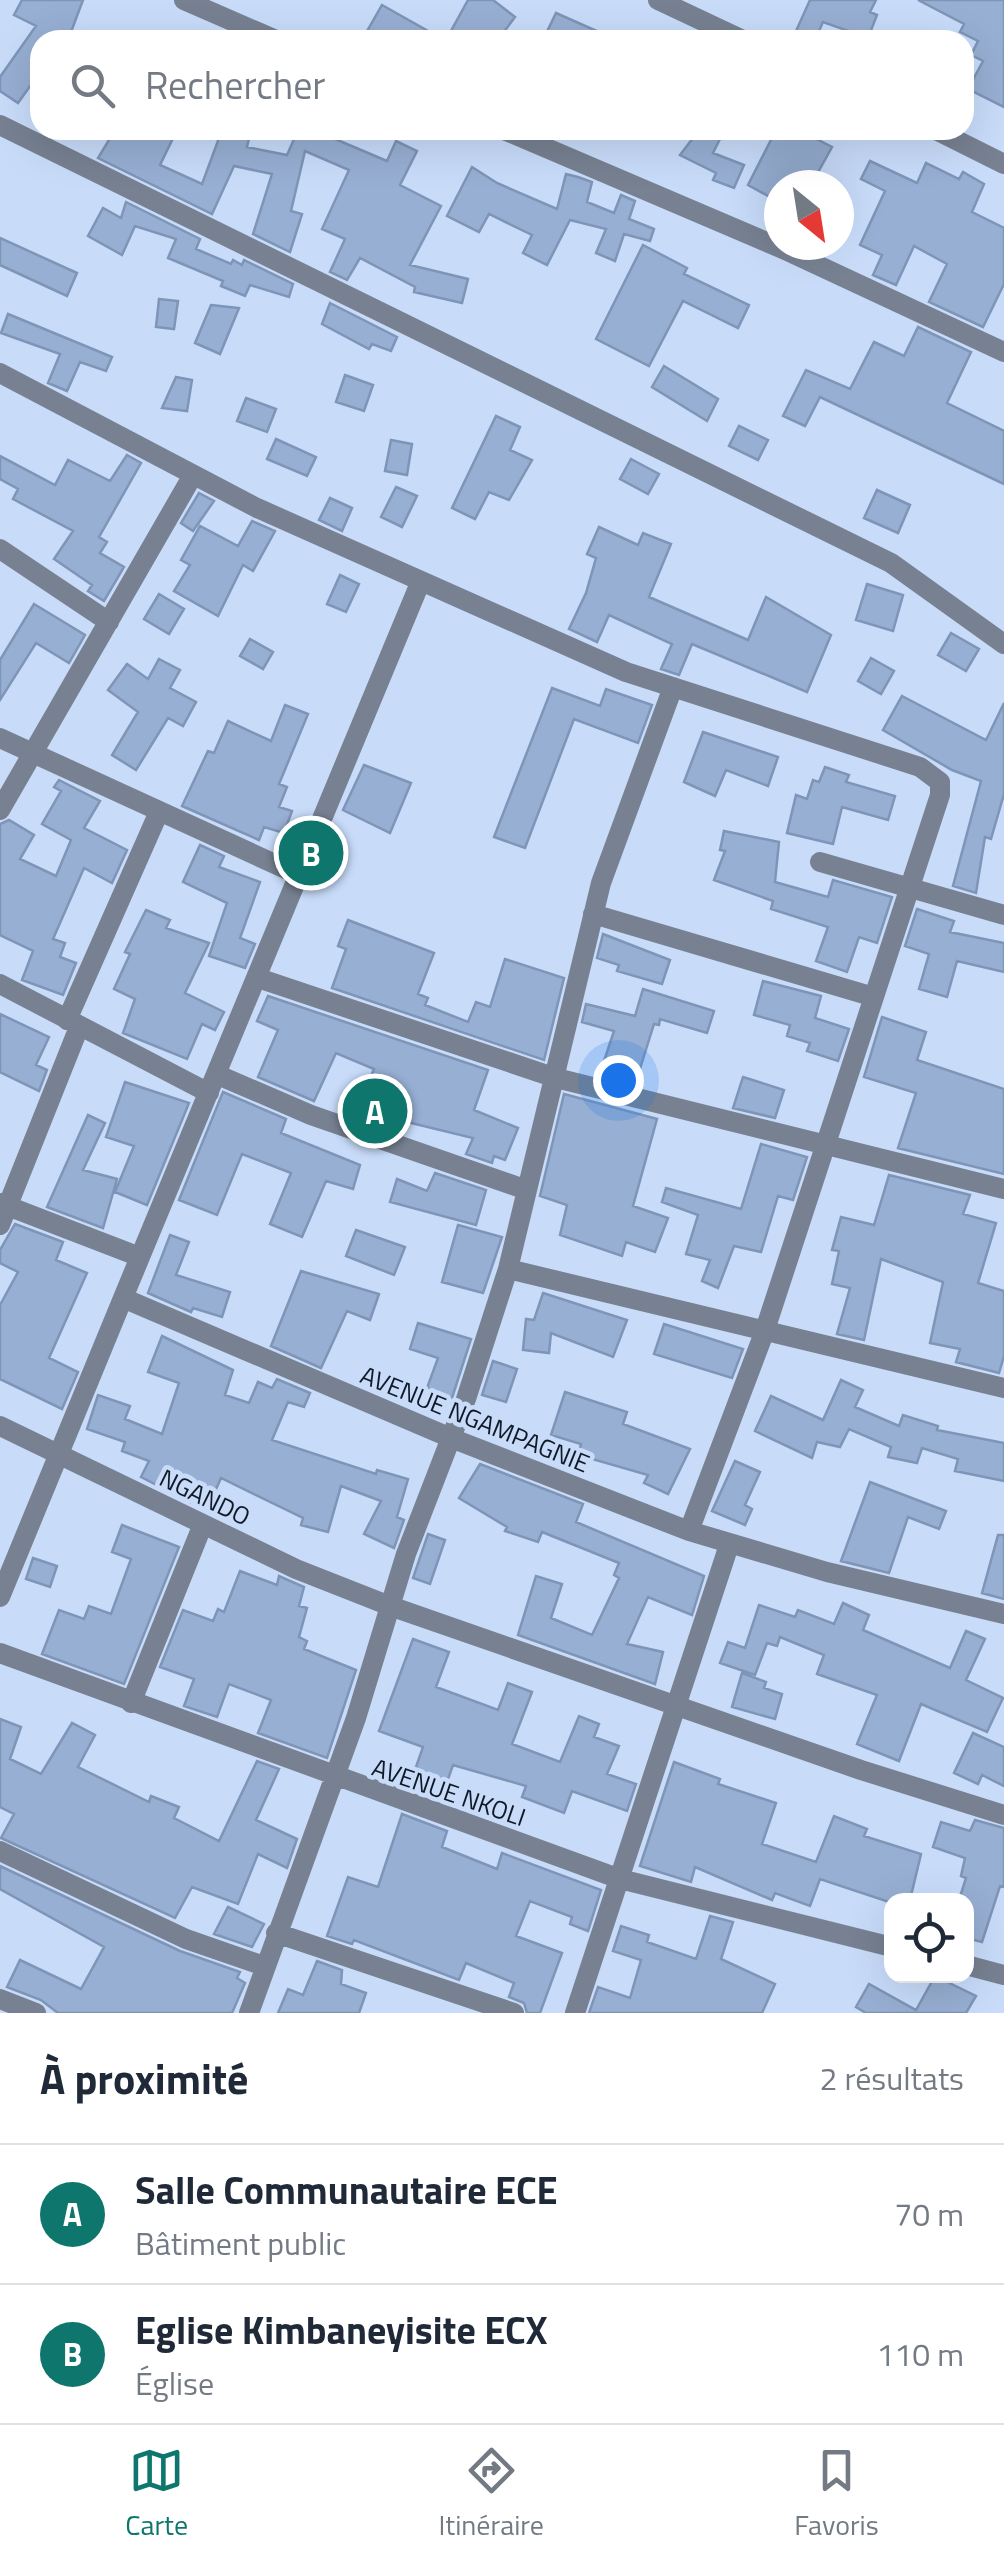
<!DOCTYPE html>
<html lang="fr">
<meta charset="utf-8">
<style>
:root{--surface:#fff;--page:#f2f2f3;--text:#1f2937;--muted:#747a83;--line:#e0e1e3;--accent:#0f766e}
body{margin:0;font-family:"Titillium Web",sans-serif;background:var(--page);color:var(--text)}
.controls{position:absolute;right:30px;bottom:30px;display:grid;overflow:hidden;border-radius:20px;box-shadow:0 10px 40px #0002}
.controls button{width:90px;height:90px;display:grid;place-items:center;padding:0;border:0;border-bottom:2px solid var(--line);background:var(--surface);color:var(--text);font:50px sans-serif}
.compass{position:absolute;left:764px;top:170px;width:90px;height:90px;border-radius:50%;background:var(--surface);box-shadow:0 10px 40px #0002;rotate:150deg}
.you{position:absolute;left:618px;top:1080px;width:35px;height:35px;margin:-25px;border:8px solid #fff;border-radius:50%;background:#1a73e8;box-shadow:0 0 0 15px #1a73e833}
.badge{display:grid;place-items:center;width:65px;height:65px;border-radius:50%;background:var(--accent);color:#fff;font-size:32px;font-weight:700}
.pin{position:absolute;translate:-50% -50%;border:5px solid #fff;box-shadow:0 2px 10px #0006}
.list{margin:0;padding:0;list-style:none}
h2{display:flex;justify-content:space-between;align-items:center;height:130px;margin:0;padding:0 40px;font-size:42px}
h2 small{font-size:32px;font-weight:400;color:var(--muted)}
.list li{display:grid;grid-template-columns:65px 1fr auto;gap:30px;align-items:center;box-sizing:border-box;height:140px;padding:0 40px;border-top:2px solid var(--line)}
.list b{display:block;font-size:38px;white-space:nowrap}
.list p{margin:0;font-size:32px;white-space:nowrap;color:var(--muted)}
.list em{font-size:32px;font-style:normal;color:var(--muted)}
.icon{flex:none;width:55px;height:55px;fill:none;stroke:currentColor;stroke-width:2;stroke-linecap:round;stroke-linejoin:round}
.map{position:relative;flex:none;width:1004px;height:2013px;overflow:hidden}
.search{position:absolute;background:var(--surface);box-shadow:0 10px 40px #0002;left:30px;right:30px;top:30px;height:110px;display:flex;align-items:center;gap:25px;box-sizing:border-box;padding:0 35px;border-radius:30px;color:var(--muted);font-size:38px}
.sheet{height:410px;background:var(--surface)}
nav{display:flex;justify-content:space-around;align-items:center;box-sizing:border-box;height:140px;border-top:2px solid var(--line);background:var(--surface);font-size:28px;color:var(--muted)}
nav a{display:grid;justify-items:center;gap:5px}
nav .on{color:var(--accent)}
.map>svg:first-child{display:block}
.building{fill:#97afd3;stroke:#7e95b8;stroke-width:2.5}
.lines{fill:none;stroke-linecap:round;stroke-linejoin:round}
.street{stroke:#778191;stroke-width:20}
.labels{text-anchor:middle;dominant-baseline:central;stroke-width:9;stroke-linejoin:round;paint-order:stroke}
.street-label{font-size:25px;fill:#101926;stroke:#c8dcfa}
</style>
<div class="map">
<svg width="1004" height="2013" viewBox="0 0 1004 2013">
<rect width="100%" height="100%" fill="#c8dcfa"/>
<path class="building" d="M22,0H83L68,40H40V72L18,103L0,91V77L36,26L14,15Z
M468,0H493L515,17L498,40H446Z
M810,0H876L870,12L877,15L868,38L823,22L815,40H792Z
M918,0H1004V107L968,89L983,61L971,55L978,41L960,32L964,24Z
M382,5L444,40H362Z
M556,13L617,40H543Z
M115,130H177L160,165L202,184L222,130H251L247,147L287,155L298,130H314L387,161L396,141L417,151L400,185L441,206L410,265L468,279L462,303L414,292L415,287L360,258L347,280L330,272L345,239L322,229L349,170L305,151L291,211L302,214L290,252L253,234L272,174L234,166L212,214L98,158Z
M699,130L720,139L713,153L744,165L734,188L713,180L716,173L680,155Z
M776,130H799L832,147L811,185H779V202L748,185Z
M870,161L917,183L926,163L959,179L963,172L984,184L972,212L1004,228V284L983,327L929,302L947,264L914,246L896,285L873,275L882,255L860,245L885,191L861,179Z
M472,167L497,183L557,209L566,174L578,177L592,182L587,202L614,213L621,195L635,201L629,219L654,229L650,241L624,234L615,261L596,253L606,229L570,220L547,265L523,253L532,235L489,214L479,232L447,216Z
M126,202L200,239L196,249L231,264L233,260L242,265L244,260L293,284L289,297L250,285L245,296L221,286L223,281L168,258L176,239L135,226L122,255L88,236L103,208L121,218Z
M0,238L77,273L67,296L0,265Z
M643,245L687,268L684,274L749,305L738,328L683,301L649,366L596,339Z
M159,299L178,301L174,329L156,327Z
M330,303L397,337L391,351L372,344L369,349L322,324Z
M211,305L239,308L220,354L195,343Z
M8,314L112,357L106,371L80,362L67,391L48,383L60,354L1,333Z
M918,327L971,352L947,403L1004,431V484L820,397L805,426L783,416L806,370L850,389L874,342L904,356Z
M664,366L718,399L707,421L652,387Z
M345,375L373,385L364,411L336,402Z
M176,377L192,380L187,411L162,408Z
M246,398L276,409L267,432L237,421Z
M496,416L520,427L510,450L532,460L509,500L489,492L475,519L452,508Z
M739,426L768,440L758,460L729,446Z
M276,439L316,457L307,476L267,459Z
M391,440L412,444L407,475L385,471Z
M127,455L141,463L99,537L107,542L100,553L124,567L104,601L88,591L92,585L54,559L73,531L13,499L18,489L0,479V456L55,485L68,460L110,481Z
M631,459L659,474L648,494L620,479Z
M396,487L417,496L402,527L381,517Z
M877,490L910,505L898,533L864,518Z
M199,493L214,501L193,531L181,523Z
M330,498L352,508L342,531L319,520Z
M252,521L275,531L253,571L243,565L218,616L174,591L190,565L181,560L200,526L238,546Z
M599,527L638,545L643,533L671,544L649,597L748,640L766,597L831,635L807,692L692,644L679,675L661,669L672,644L609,615L597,642L569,629L586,593L596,558L587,554Z
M340,575L359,584L346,612L327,604Z
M867,584L903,595L893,631L856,620Z
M159,594L184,609L169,634L144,619Z
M34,604L85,635L69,663L36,643L0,700V660Z
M951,633L979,649L966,671L938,655Z
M250,639L273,652L263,669L240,656Z
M871,658L894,671L881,694L858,681Z
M159,659L180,670L170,688L196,702L183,726L168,718L136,770L112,755L138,712L108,690L127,664L148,679Z
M552,688L600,706L606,689L652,705L638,743L574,719L525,848L494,837Z
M902,696L986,740L1004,703V794L991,839L985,837L976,893L953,886L981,781L952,770L883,730Z
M285,705L308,714L279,784L287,787L279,807L292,811L284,833L264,827L259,840L182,806L208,751L214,753L228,721L271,741Z
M703,732L778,757L768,786L726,770L715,796L684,782Z
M364,765L411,783L390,833L343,810Z
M825,767L849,775L846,782L895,796L888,820L842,807L833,844L787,833L796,795L807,799L813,780L819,782Z
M59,780L100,801L84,828L127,850L112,883L84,868L53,939L65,943L60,957L76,963L63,995L22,980L33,951L0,935V824L9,820L34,835L20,859L56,876L71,840L42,824L61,791L54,787Z
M724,831L779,842L775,882L828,897L833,880L892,897L877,943L859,937L847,972L816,961L828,927L771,909L773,901L714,880L725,851L720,850Z
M200,845L224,856L219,867L260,882L240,938L255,944L245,968L209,956L227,903L183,882Z
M917,909L954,921L950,932L1004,943V972L957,961L947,997L919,989L929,954L905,946Z
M146,910L170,920L166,928L209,943L185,993L224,1012L215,1030L202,1024L187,1059L123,1033L135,999L114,989L130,954L125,952Z
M348,920L434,953L418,994L428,998L425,1005L468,1022L476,1002L490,1007L505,959L564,978L544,1060L332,988L346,949L338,946Z
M603,934L670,960L662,984L617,971L619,965L597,958Z
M763,981L821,996L815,1018L849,1029L838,1061L807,1051L810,1043L787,1036L790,1025L754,1015Z
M643,989L714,1011L707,1033L660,1019L659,1025L654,1024L638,1075L603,1064L614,1031L582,1022L586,1004L635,1016Z
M268,996L488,1070L474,1110L518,1128L505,1160L494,1156L492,1163L466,1154L473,1138L403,1121L399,1130L356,1112L374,1069L336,1053L314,1101L258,1077L278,1030L257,1021Z
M0,1014L49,1037L36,1065L47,1070L39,1091L0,1072Z
M882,1017L926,1032L917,1060L1004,1089V1174L898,1148L916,1093L864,1077Z
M743,1077L784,1090L775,1118L733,1108Z
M125,1082L189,1103L147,1205L115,1192L134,1146L106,1137Z
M223,1092L286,1119L281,1133L360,1165L353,1189L326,1181L302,1237L270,1224L291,1173L242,1154L217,1215L179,1200Z
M564,1094L657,1119L633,1206L668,1218L655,1252L626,1242L622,1256L560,1235L567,1205L540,1196Z
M88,1115L105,1123L83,1170L117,1179L103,1228L47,1207Z
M761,1144L807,1157L793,1200L778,1196L761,1252L734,1246L718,1288L702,1281L710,1260L686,1254L698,1215L662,1202L666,1188L741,1209Z
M435,1173L486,1190L476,1225L390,1202L397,1179L427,1191Z
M889,1175L970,1195L963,1214L996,1223L978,1283L1004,1291V1356L999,1373L956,1362L960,1349L930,1343L943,1282L881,1259L864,1340L837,1334L850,1288L832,1284L839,1251L832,1250L841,1217L874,1225Z
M15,1224L63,1242L56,1260L87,1273L49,1358L78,1372L62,1409L0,1379V1305L18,1272L0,1263V1250Z
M458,1225L502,1237L483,1293L442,1282Z
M356,1230L405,1247L394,1275L346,1256Z
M170,1235L189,1242L176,1275L230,1292L222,1317L193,1308L191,1312L148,1293Z
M301,1271L379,1294L370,1320L347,1311L321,1368L271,1346Z
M543,1293L627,1320L613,1357L551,1333L549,1353L523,1350L526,1319L534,1320Z
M418,1323L471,1339L452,1398L427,1388L438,1358L410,1349Z
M664,1324L743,1349L732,1378L654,1354Z
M162,1336L233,1370L225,1395L249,1403L258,1382L272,1388L277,1379L310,1393L304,1407L288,1402L272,1440L376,1474L377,1470L408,1479L397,1517L404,1520L394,1548L364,1534L381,1501L341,1486L328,1532L301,1525L303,1518L221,1478L209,1505L192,1498L190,1502L141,1477L149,1461L122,1451L125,1442L87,1429L98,1395L130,1406L125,1419L162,1434L179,1383L148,1372Z
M493,1361L517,1369L506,1402L482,1395Z
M841,1380L863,1390L855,1407L899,1426L903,1415L938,1426L937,1430L1004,1443V1481L955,1471L958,1459L922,1448L917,1463L888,1457L891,1447L849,1429L840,1447L817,1442L812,1458L755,1431L771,1396L823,1420Z
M565,1392L627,1412L623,1424L690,1449L668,1494L644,1483L648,1475L578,1455L581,1444L551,1435Z
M735,1461L760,1472L745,1505L752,1509L745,1525L712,1511Z
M480,1464L583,1504L576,1522L704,1576L692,1615L648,1597L627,1644L663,1652L655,1684L518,1635L536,1576L562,1584L551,1618L592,1635L619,1578L614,1575L619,1563L542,1532L538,1542L505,1531L507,1527L459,1498Z
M870,1482L946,1511L939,1529L908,1517L889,1573L841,1561Z
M122,1525L179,1547L124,1684L42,1654L59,1610L84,1619L89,1606L111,1614L131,1559L112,1552Z
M428,1534L445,1540L430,1584L413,1578Z
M998,1535H1004V1599L982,1593Z
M33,1558L57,1566L50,1587L26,1579Z
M240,1571L277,1585L279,1576L304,1587L299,1606L307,1608L299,1637L307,1641L304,1649L356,1670L327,1758L258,1733L271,1700L229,1684L217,1717L184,1706L194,1679L160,1667L183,1610L213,1621L218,1609L224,1612Z
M843,1603L869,1615L863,1630L950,1668L966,1631L985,1639L966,1680L1003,1698L987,1732L921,1704L899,1761L857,1744L877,1695L817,1674L824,1655L780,1637L777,1646L767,1643L755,1675L720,1663L728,1642L745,1648L759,1605L795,1617L798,1610L834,1624Z
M413,1639L449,1652L436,1687L498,1710L508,1683L532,1692L512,1744L560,1762L579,1716L599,1724L594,1737L619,1746L607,1774L636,1784L627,1811L572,1791L564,1813L522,1797L526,1786L453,1765L441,1799L409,1787L423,1747L379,1731Z
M742,1673L766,1682L764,1688L782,1694L775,1719L732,1707Z
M0,1719L21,1727L10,1759L41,1774L72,1723L95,1735L78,1767L149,1802L151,1796L179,1807L174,1818L219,1841L257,1761L279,1769L256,1820L297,1839L287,1868L258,1854L238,1904L192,1887L175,1918L1,1838L14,1814L0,1807Z
M973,1733L1004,1747V1786L982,1775L978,1784L954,1773Z
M674,1762L720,1779L718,1784L776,1803L762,1844L816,1862L834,1816L867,1829L864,1836L921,1854L910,1900L892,1903L820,1879L810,1906L775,1893L772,1900L695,1867L691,1882L640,1866Z
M402,1814L447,1831L442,1847L497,1869L502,1853L601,1890L588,1931L570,1924L572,1917L530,1901L516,1936L562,1953L540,2013H527L524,2003L509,1997L514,1983L466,1963L459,1980L354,1940L352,1944L327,1936L348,1877L378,1887Z
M975,1820L1004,1828V1887L1000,1886L982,1942L966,1938V1900H959L966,1878L961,1876L965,1858L933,1847L941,1822L970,1831Z
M0,1866L180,1951L240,1972L237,1978L245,1983L232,2013H58L41,2000L7,1987L20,1960L81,1989L104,1947L0,1889Z
M228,1907L264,1924L252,1947L214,1934Z
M710,1916L733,1922L721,1959L775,1984L762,2013H589L598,1987L630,1998L641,1960L613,1951L621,1926L649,1935L647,1942L696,1959Z
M317,1961L342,1970L341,1984L366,1993L359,2013H278L288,1989L303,1995Z
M935,1976L976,1996L966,2013H866L856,2007L869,1984L916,2010Z"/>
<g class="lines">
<path class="street" d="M184,0L276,40
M658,0L743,40
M0,125L891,563L1004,644
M504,130L783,249L1004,352
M936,130L1004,164
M0,373L257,508L626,672L920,767L940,782V795L764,1333L689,1531
M0,549L109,622
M0,738L299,875
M0,810L193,475
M820,862L1004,915
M593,914L874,997
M258,978L556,1078L1004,1189
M0,984L209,1093
M67,1020L158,814
M218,1075L311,1115L527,1190
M0,1203L140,1257L123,1298L451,1438L689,1531L827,1572L1004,1614
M0,1225L79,1027
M140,1257L420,583
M508,1269L1004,1388
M0,1426L296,1569L390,1606L861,1770L1004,1815
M0,1597L123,1298
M0,1653L620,1879L892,1947
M131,1703L203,1524
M0,1851L186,1939L264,1966
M276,1933L514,2013
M966,1965L1004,1975
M0,1999L36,2013
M249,2013L356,1718L406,1554L466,1399L508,1269L601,883L673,687
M575,2013L729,1545"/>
</g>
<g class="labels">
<g class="street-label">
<text transform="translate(475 1419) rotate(22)">AVENUE NGAMPAGNIE</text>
<text transform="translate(205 1497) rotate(26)">NGANDO</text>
<text transform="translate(449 1792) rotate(19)">AVENUE NKOLI</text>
</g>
</g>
</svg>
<div class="controls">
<button><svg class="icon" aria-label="locate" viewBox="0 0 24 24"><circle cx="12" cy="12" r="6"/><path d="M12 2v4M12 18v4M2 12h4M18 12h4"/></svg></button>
</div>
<svg class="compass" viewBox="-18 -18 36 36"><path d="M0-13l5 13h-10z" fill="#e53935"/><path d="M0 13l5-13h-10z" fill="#747a83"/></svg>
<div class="you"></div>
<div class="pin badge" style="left:375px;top:1111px">A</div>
<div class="pin badge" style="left:311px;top:853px">B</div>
<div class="search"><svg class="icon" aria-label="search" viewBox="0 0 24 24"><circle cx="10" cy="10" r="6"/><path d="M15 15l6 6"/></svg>Rechercher</div>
</div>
<section class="sheet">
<h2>À proximité<small>2 résultats</small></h2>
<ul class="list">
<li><span class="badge">A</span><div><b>Salle Communautaire ECE</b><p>Bâtiment public</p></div><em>70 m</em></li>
<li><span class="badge">B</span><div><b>Eglise Kimbaneyisite ECX</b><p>Église</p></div><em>110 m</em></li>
</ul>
</section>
<nav>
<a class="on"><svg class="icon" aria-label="map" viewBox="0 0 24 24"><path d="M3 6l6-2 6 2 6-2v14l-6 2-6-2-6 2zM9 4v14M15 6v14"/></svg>Carte</a>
<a><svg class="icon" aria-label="directions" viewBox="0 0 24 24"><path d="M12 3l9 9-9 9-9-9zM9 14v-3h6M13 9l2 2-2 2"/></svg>Itinéraire</a>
<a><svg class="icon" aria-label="saved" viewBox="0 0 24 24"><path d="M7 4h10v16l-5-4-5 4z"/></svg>Favoris</a>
</nav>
